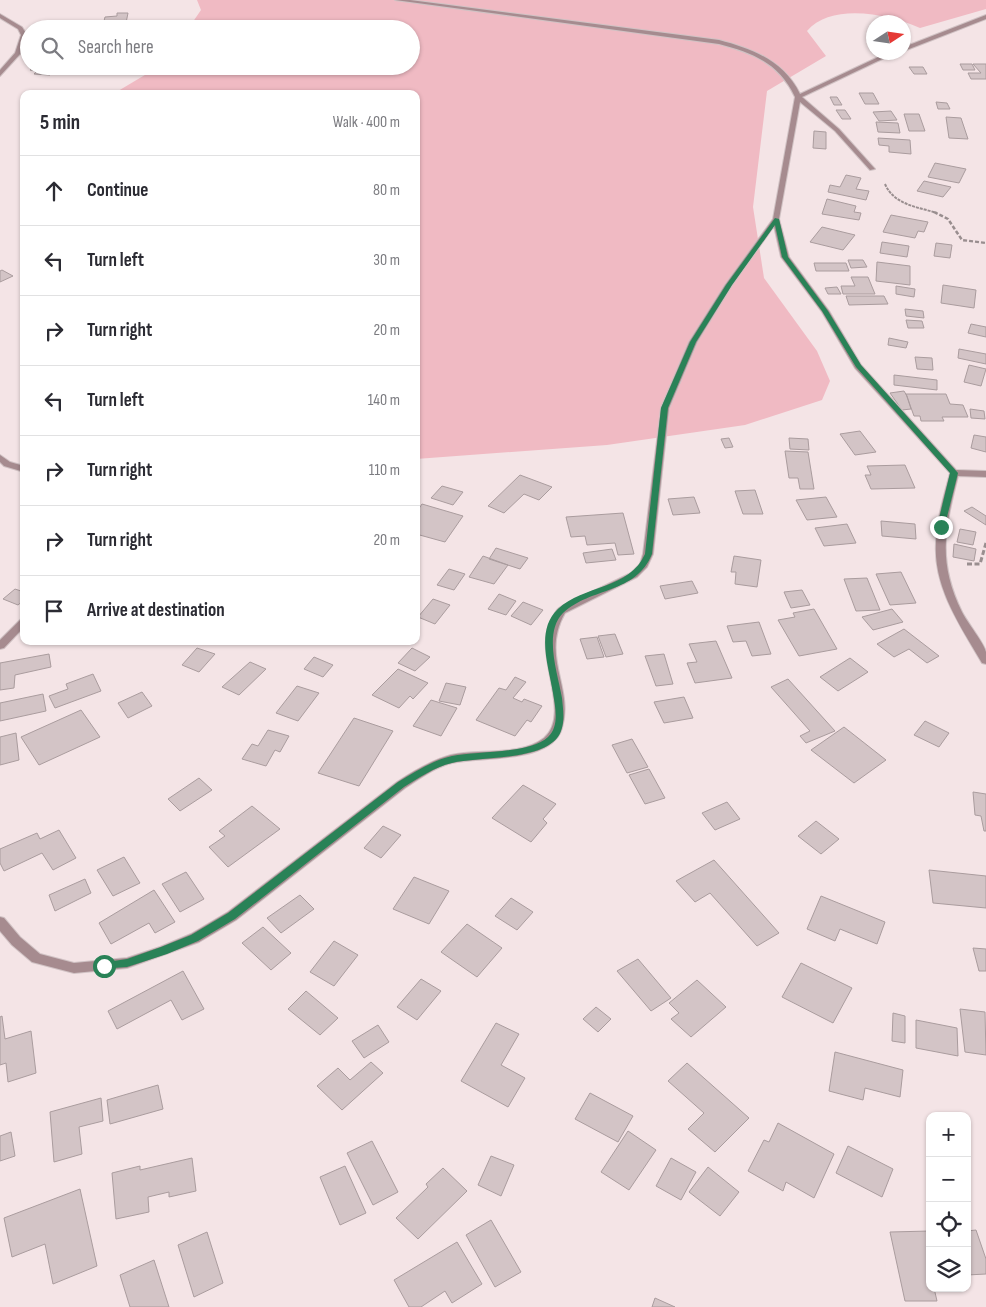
<!DOCTYPE html>
<meta charset="utf-8">
<style>
:root{--surface:#fff;--page:#f2f2f3;--text:#2b2b33;--muted:#7c7c81;--line:#e1e1e2}
body{margin:0;font-family:"Sofia Sans Condensed",sans-serif;background:var(--page);color:var(--text)}
.controls{position:absolute;right:15px;bottom:15px;display:grid;overflow:hidden;border-radius:10px;box-shadow:0 1px 4px #0004}
.controls button{width:45px;height:45px;display:grid;place-items:center;padding:0;border:0;border-bottom:1px solid var(--line);background:var(--surface);color:var(--text);font:25px sans-serif}
.compass{position:absolute;left:866px;top:15px;width:45px;height:45px;border-radius:50%;background:var(--surface);box-shadow:0 1px 4px #0004;rotate:78deg}
.stop{position:absolute;width:15px;height:15px;margin:-11px;border:4px solid #298257;border-radius:50%;background:#fff}
.stop.end{background:#298257;border-color:#fff;box-shadow:0 1px 5px #0008}
.list{margin:0;padding:0;list-style:none}
h2{display:flex;justify-content:space-between;align-items:center;height:65px;margin:0;padding:0 20px;font-size:21px}
h2 small{font-size:16px;font-weight:400;color:var(--muted)}
.list li{display:grid;grid-template-columns:32px 1fr auto;gap:15px;align-items:center;box-sizing:border-box;height:70px;padding:0 20px;border-top:1px solid var(--line)}
.list b{display:block;font-size:19px;white-space:nowrap}
.list em{font-size:16px;font-style:normal;color:var(--muted)}
.icon{flex:none;width:28px;height:28px;fill:none;stroke:currentColor;stroke-width:2;stroke-linecap:round;stroke-linejoin:round}
.map{position:relative;flex:none;width:986px;height:1307px;overflow:hidden}
.search{position:absolute;background:var(--surface);box-shadow:0 1px 4px #0004;left:20px;top:20px;width:400px;height:55px;display:flex;align-items:center;gap:12px;box-sizing:border-box;padding:0 18px;border-radius:28px;color:var(--muted);font-size:19px}
.panel{position:absolute;background:var(--surface);box-shadow:0 1px 4px #0004;left:20px;top:90px;width:400px;height:555px;border-radius:10px}
.map>svg:first-child{display:block}
.green{fill:#f0bac3}
.building{fill:#d3c4c6;stroke:#aa9c9e}
.lines{fill:none;stroke-linecap:round;stroke-linejoin:round}
.minor-casing{stroke:#d0c2c4;stroke-width:2}
.path-far2{stroke:#998e8f;stroke-width:2;stroke-dasharray:3 1;stroke-linecap:butt}
.path-far1{stroke:#998e8f;stroke-width:2.5;stroke-dasharray:4 2;stroke-linecap:butt}
.path{stroke:#998e8f;stroke-width:3;stroke-dasharray:5 2.5;stroke-linecap:butt}
.minor{fill:#a68b8f;fill-rule:evenodd}
.route{fill:#298257}
</style>
<div class="map">
<svg width="986" height="1307" viewBox="0 0 986 1307">
<rect width="100%" height="100%" fill="#f4e4e6"/>
<path class="green" d="M197,0H986V9L920,28C890,14 831,2 807,31L826,56L767,91L753,207L764,278L817,351L830,381L822,400L745,425L607,445L416,459V94H113L160,66H411V29H188L201,10Z"/>
<path class="building" d="M117,13H128L126,23L103,25L105,17L117,16Z
M960,64H972L975,70H963Z
M973,64H986V79H971L968,73H981Z
M35,66H59L50,75L34,74L37,71L30,70Z
M909,67H923L927,74H914Z
M859,93H873L879,104H865Z
M830,97H837L842,105H834Z
M936,102L947,103L950,109H938Z
M836,110H845L851,119H842Z
M891,111L897,120L879,121L873,112Z
M904,114H919L925,131H909Z
M946,117L961,118L968,139L949,138Z
M876,122L898,123L900,133L878,132Z
M814,131L826,132V149L813,148Z
M878,138L910,140L911,154L889,152V146L879,145Z
M935,163L966,169L959,183L928,177Z
M846,175L861,178L856,189L869,191L866,200L828,192L830,185L840,187Z
M924,181L951,187L943,197L917,191Z
M827,199L856,206L854,212L861,213L859,220L822,214Z
M891,215L928,222L924,232L918,231L915,238L883,232Z
M822,227L855,235L843,250L810,242Z
M882,242L909,246L907,257L880,253Z
M936,243L952,245L950,258L934,256Z
M848,260H863L867,267L851,268Z
M877,262L910,266V285L876,281Z
M814,263H846L849,271H816Z
M2,270L13,276L0,282V271Z
M851,277H868L875,294H843L841,286H855Z
M943,285L976,290L974,308L941,303Z
M896,286L915,289L914,297L896,294Z
M837,287L841,294H828L825,288Z
M846,296H884L888,304L849,305Z
M905,309L923,311L924,318L906,316Z
M906,320L922,321L924,328H908Z
M971,324L986,327V337L968,333Z
M889,338L908,342L906,348L888,345Z
M959,349L986,354V364L958,358Z
M915,357L932,358L933,370L917,369Z
M969,365L986,369L981,386L964,382Z
M894,375L937,380V390L894,385Z
M904,391L907,396L911,409L902,410L890,393Z
M906,394H946L950,404L963,405L968,417H942L944,421H921L920,416H914Z
M970,409L984,411L985,419L971,418Z
M860,431L876,452L855,455L840,434Z
M974,435L986,437V452L971,448Z
M729,438L733,447L725,448L721,439Z
M789,438L808,439L809,450L790,449Z
M785,451L808,452L814,489H800L798,478H789Z
M905,465L915,488L871,489L865,475H871L867,466Z
M520,475L552,487L539,500L524,494L504,513L488,506Z
M442,486L463,492L453,505L431,498Z
M755,490L763,514H743L735,491Z
M694,497L700,513L673,515L668,499Z
M826,497L837,517L807,520L796,500Z
M422,504L463,516L445,542L416,534V513Z
M972,507L986,516V525L964,511Z
M623,513L634,554L618,555L615,543L587,545L585,536L571,537L566,517Z
M881,521L915,524L916,539L882,536Z
M847,524L856,543L824,546L815,528Z
M960,529L976,532L973,545L957,542Z
M954,544L976,549L974,561L953,557Z
M496,548L528,558L520,569L489,559Z
M612,549L616,560L586,563L583,553Z
M483,556L508,565L494,584L469,577Z
M734,556L761,560L757,587L735,584L736,572H731Z
M449,569L465,574L454,590L437,585Z
M901,572L916,603L890,605L876,574Z
M867,578L880,610L856,611L844,579Z
M692,581L698,593L665,599L660,586Z
M15,589L24,592V600L18,605L3,599Z
M802,590L810,605L791,608L784,592Z
M499,594L516,601L506,615L488,609Z
M433,599L450,605L435,624L418,617Z
M523,602L543,610L531,625L511,616Z
M814,609L837,649L799,656L778,620L795,617L793,613Z
M892,609L903,622L873,630L862,617Z
M759,622L771,654L752,656L746,641L733,642L727,626Z
M904,629L939,656L927,663L909,649L894,657L877,644Z
M615,634L623,654L606,657L598,636Z
M597,637L604,657L587,659L580,639Z
M716,641L732,678L695,683L687,663L697,662L689,644Z
M197,648L215,654L199,672L182,665Z
M412,648L430,657L415,671L398,663Z
M49,654L51,667L15,675L14,688L0,690V663Z
M664,654L673,684L656,686L645,656Z
M314,657L333,665L323,677L304,669Z
M850,658L868,672L838,691L820,677Z
M250,662L266,669L239,695L222,687Z
M398,669L428,683L413,699L410,696L399,708L372,695Z
M93,674L101,691L55,708L49,696L68,689L66,684Z
M515,677L526,682L513,698L522,702L524,699L542,706L531,722L527,720L515,736L476,720L499,688L506,690Z
M788,679L835,731L806,743L800,736L810,731L771,687Z
M446,683L466,687L460,705L439,701Z
M297,686L319,693L298,721L276,713Z
M142,692L152,706L128,718L118,703Z
M43,694L46,711L0,721V703Z
M684,697L693,718L664,723L654,702Z
M431,700L457,708L441,736L413,726Z
M81,710L100,737L39,765L21,737Z
M354,718L393,731L359,786L318,773Z
M925,721L949,733L939,747L914,735Z
M844,727L886,760L854,783L811,750Z
M268,730L289,736L280,752L275,750L266,766L242,759L252,744L258,746Z
M16,733L19,760L0,765V737Z
M632,739L648,767L627,773L612,745Z
M649,769L665,798L645,804L629,775Z
M199,778L212,790L180,811L168,799Z
M523,785L556,804L543,819L547,823L531,842L492,818Z
M973,792L986,794V831H984L981,816L975,815Z
M727,802L740,819L715,830L702,813Z
M252,806L280,829L228,867L209,847L225,836L219,831Z
M816,821L839,839L821,854L798,836Z
M383,826L401,835L381,858L364,848Z
M59,830L76,858L53,870L42,853L4,871L0,863V849L37,833L40,839Z
M124,857L140,883L113,896L97,870Z
M714,860L779,933L757,946L710,893L695,902L676,881Z
M929,870L986,876V908L933,903Z
M186,872L204,899L180,912L162,884Z
M414,877L449,891L429,924L393,909Z
M85,879L91,893L55,911L49,895Z
M154,890L175,922L155,933L149,923L111,944L99,923Z
M300,895L314,909L281,933L267,918Z
M821,896L885,922L877,944L840,929L835,941L807,929Z
M511,898L533,912L517,930L495,916Z
M467,924L502,948L477,977L441,952Z
M263,927L291,953L271,970L242,943Z
M334,941L358,955L334,986L310,972Z
M973,948L986,949V971H979Z
M638,959L671,998L651,1011L617,971Z
M801,963L852,988L833,1023L782,997Z
M183,971L204,1009L182,1020L171,1000L117,1029L108,1011Z
M421,979L441,991L417,1020L397,1007Z
M697,980L726,1007L691,1037L671,1019L679,1013L669,1003Z
M306,991L338,1018L320,1035L288,1009Z
M596,1007L611,1019L598,1032L583,1019Z
M960,1009L985,1012L986,1055L965,1052Z
M893,1013L905,1016V1043L892,1041Z
M2,1016L5,1039L31,1031L36,1073L8,1082L6,1063L0,1065V1017Z
M916,1020L957,1028L958,1056L916,1048Z
M496,1023L519,1034L501,1065L525,1078L508,1107L461,1081Z
M378,1025L389,1042L364,1058L352,1041Z
M835,1052L903,1070L900,1097L865,1088L863,1100L829,1091Z
M371,1062L383,1073L342,1110L317,1086L338,1068L350,1080Z
M687,1063L749,1118L715,1152L688,1129L704,1113L668,1081Z
M158,1085L163,1109L110,1124L107,1100Z
M590,1093L633,1116L618,1142L575,1119Z
M101,1098L103,1121L79,1127L82,1154L54,1162L50,1112Z
M778,1123L834,1154L814,1198L786,1182L783,1191L748,1171L764,1140L769,1142Z
M628,1131L656,1150L629,1190L601,1172Z
M11,1132L15,1156L0,1161V1136Z
M372,1141L398,1192L373,1205L347,1153Z
M848,1146L893,1169L882,1197L836,1173Z
M491,1156L514,1165L501,1196L478,1185Z
M192,1158L196,1191L169,1197V1192L148,1197L149,1212L116,1219L112,1173L140,1166V1170Z
M671,1158L696,1172L681,1200L656,1186Z
M345,1166L366,1213L340,1225L320,1177Z
M708,1167L739,1192L720,1216L689,1192Z
M443,1168L467,1191L418,1239L396,1218L428,1187L426,1184Z
M80,1189L97,1266L53,1284L45,1244L12,1257L4,1218Z
M491,1220L521,1272L495,1287L466,1235Z
M976,1230L986,1259V1274L967,1275V1231Z
M930,1231V1288H934L937,1301H905L890,1232Z
M207,1232L223,1283L194,1297L178,1245Z
M457,1242L482,1284L452,1303L445,1291L421,1307H409L394,1280Z
M154,1260L169,1307H130L120,1275Z
M655,1298L675,1307H652Z"/>
<g class="lines">
<defs>
<path id="minor" d="M395,0H410L719,40C753,49 784,61 800,94L889,52H897L802,97L839,129L875,169L870,170L835,131L800,102L779,219L789,257L829,311L861,365L956,470L986,471V477L958,476C945,528 937,561 962,612C967,622 984,643 986,652C986,655 986,660 986,664L982,663C960,625 933,587 936,542C937,518 944,496 950,473L855,368L822,312L781,257L774,226L732,285L697,342L669,408L653,554L647,567L637,577L565,613C540,657 574,687 562,728C552,764 481,756 452,763C435,767 419,779 405,788L236,920L199,942L127,968L74,973L32,962L12,945L0,931V917L4,918L20,937L40,954L74,963L127,958L160,947L191,934L228,912L397,782C414,771 432,760 451,755C478,749 522,756 544,738C573,713 532,654 551,621C553,617 555,611 559,608C565,604 573,601 579,598C596,590 614,581 631,573L640,564L643,554L661,408L689,342L725,285L773,219L795,97C779,63 753,53 719,44Z
M0,14L22,27L27,35L21,53L0,76V70L15,53L21,35L18,29L0,18Z
M986,15V19L904,51V47Z
M0,455L10,462L24,466V472L4,466L0,462Z
M24,618V627L4,648L0,649V640L21,619Z"/>
</defs>
<use href="#minor" class="minor-casing"/>
<path class="path-far2" d="M885,184C894,205 918,207 937,213"/>
<path class="path-far1" d="M934,212L948,219L962,240L986,243"/>
<path class="path" d="M967,564H980L986,543"/>
<use href="#minor" class="minor"/>
</g>
<path class="route" d="M775,218L779,219L788,257L828,311L861,365L958,473L944,529L937,527L950,473L856,367L822,311L782,257L775,225L732,285L696,342L668,408L652,554C636,594 591,587 563,613C543,633 558,674 562,698C563,709 565,720 561,731C550,762 478,756 452,763C434,767 419,778 404,787L235,919L198,941L167,954L127,967L100,969V963L127,959L161,947L191,935L228,913L398,782C415,772 433,760 452,756C477,751 530,754 548,737C560,726 555,706 553,693C549,667 535,630 558,609C583,585 630,589 645,554L661,408L690,342L726,285Z"/>
</svg>
<div class="controls">
<button>+</button>
<button>−</button>
<button><svg class="icon" aria-label="locate" viewBox="0 0 24 24"><circle cx="12" cy="12" r="6"/><path d="M12 2v4M12 18v4M2 12h4M18 12h4"/></svg></button>
<button><svg class="icon" aria-label="layers" viewBox="0 0 24 24"><path d="M12 4l9 5-9 5-9-5zM3 14l9 5 9-5"/></svg></button>
</div>
<svg class="compass" viewBox="-18 -18 36 36"><path d="M0-13l5 13h-10z" fill="#e53935"/><path d="M0 13l5-13h-10z" fill="#7c7c81"/></svg>
<div class="stop" style="left:104px;top:966px"></div>
<div class="stop end" style="left:941px;top:527px"></div>
<div class="search"><svg class="icon" aria-label="search" viewBox="0 0 24 24"><circle cx="10" cy="10" r="6"/><path d="M15 15l6 6"/></svg>Search here</div>
<section class="panel">
<h2>5 min<small>Walk · 400 m</small></h2>
<ul class="list">
<li><svg class="icon" aria-label="ahead" viewBox="0 0 24 24"><path d="M12 20V5M6 11l6-6 6 6"/></svg><div><b>Continue</b></div><em>80 m</em></li>
<li><svg class="icon" aria-label="left" viewBox="0 0 24 24"><path d="M17 20v-9H6M10 6l-5 5 5 5"/></svg><div><b>Turn left</b></div><em>30 m</em></li>
<li><svg class="icon" aria-label="right" viewBox="0 0 24 24"><path d="M7 20v-9h11M14 6l5 5-5 5"/></svg><div><b>Turn right</b></div><em>20 m</em></li>
<li><svg class="icon" aria-label="left" viewBox="0 0 24 24"><path d="M17 20v-9H6M10 6l-5 5 5 5"/></svg><div><b>Turn left</b></div><em>140 m</em></li>
<li><svg class="icon" aria-label="right" viewBox="0 0 24 24"><path d="M7 20v-9h11M14 6l5 5-5 5"/></svg><div><b>Turn right</b></div><em>110 m</em></li>
<li><svg class="icon" aria-label="right" viewBox="0 0 24 24"><path d="M7 20v-9h11M14 6l5 5-5 5"/></svg><div><b>Turn right</b></div><em>20 m</em></li>
<li><svg class="icon" aria-label="arrive" viewBox="0 0 24 24"><path d="M6 21V4h12l-3 4 3 4H6"/></svg><div><b>Arrive at destination</b></div></li>
</ul>
</section>
</div>
